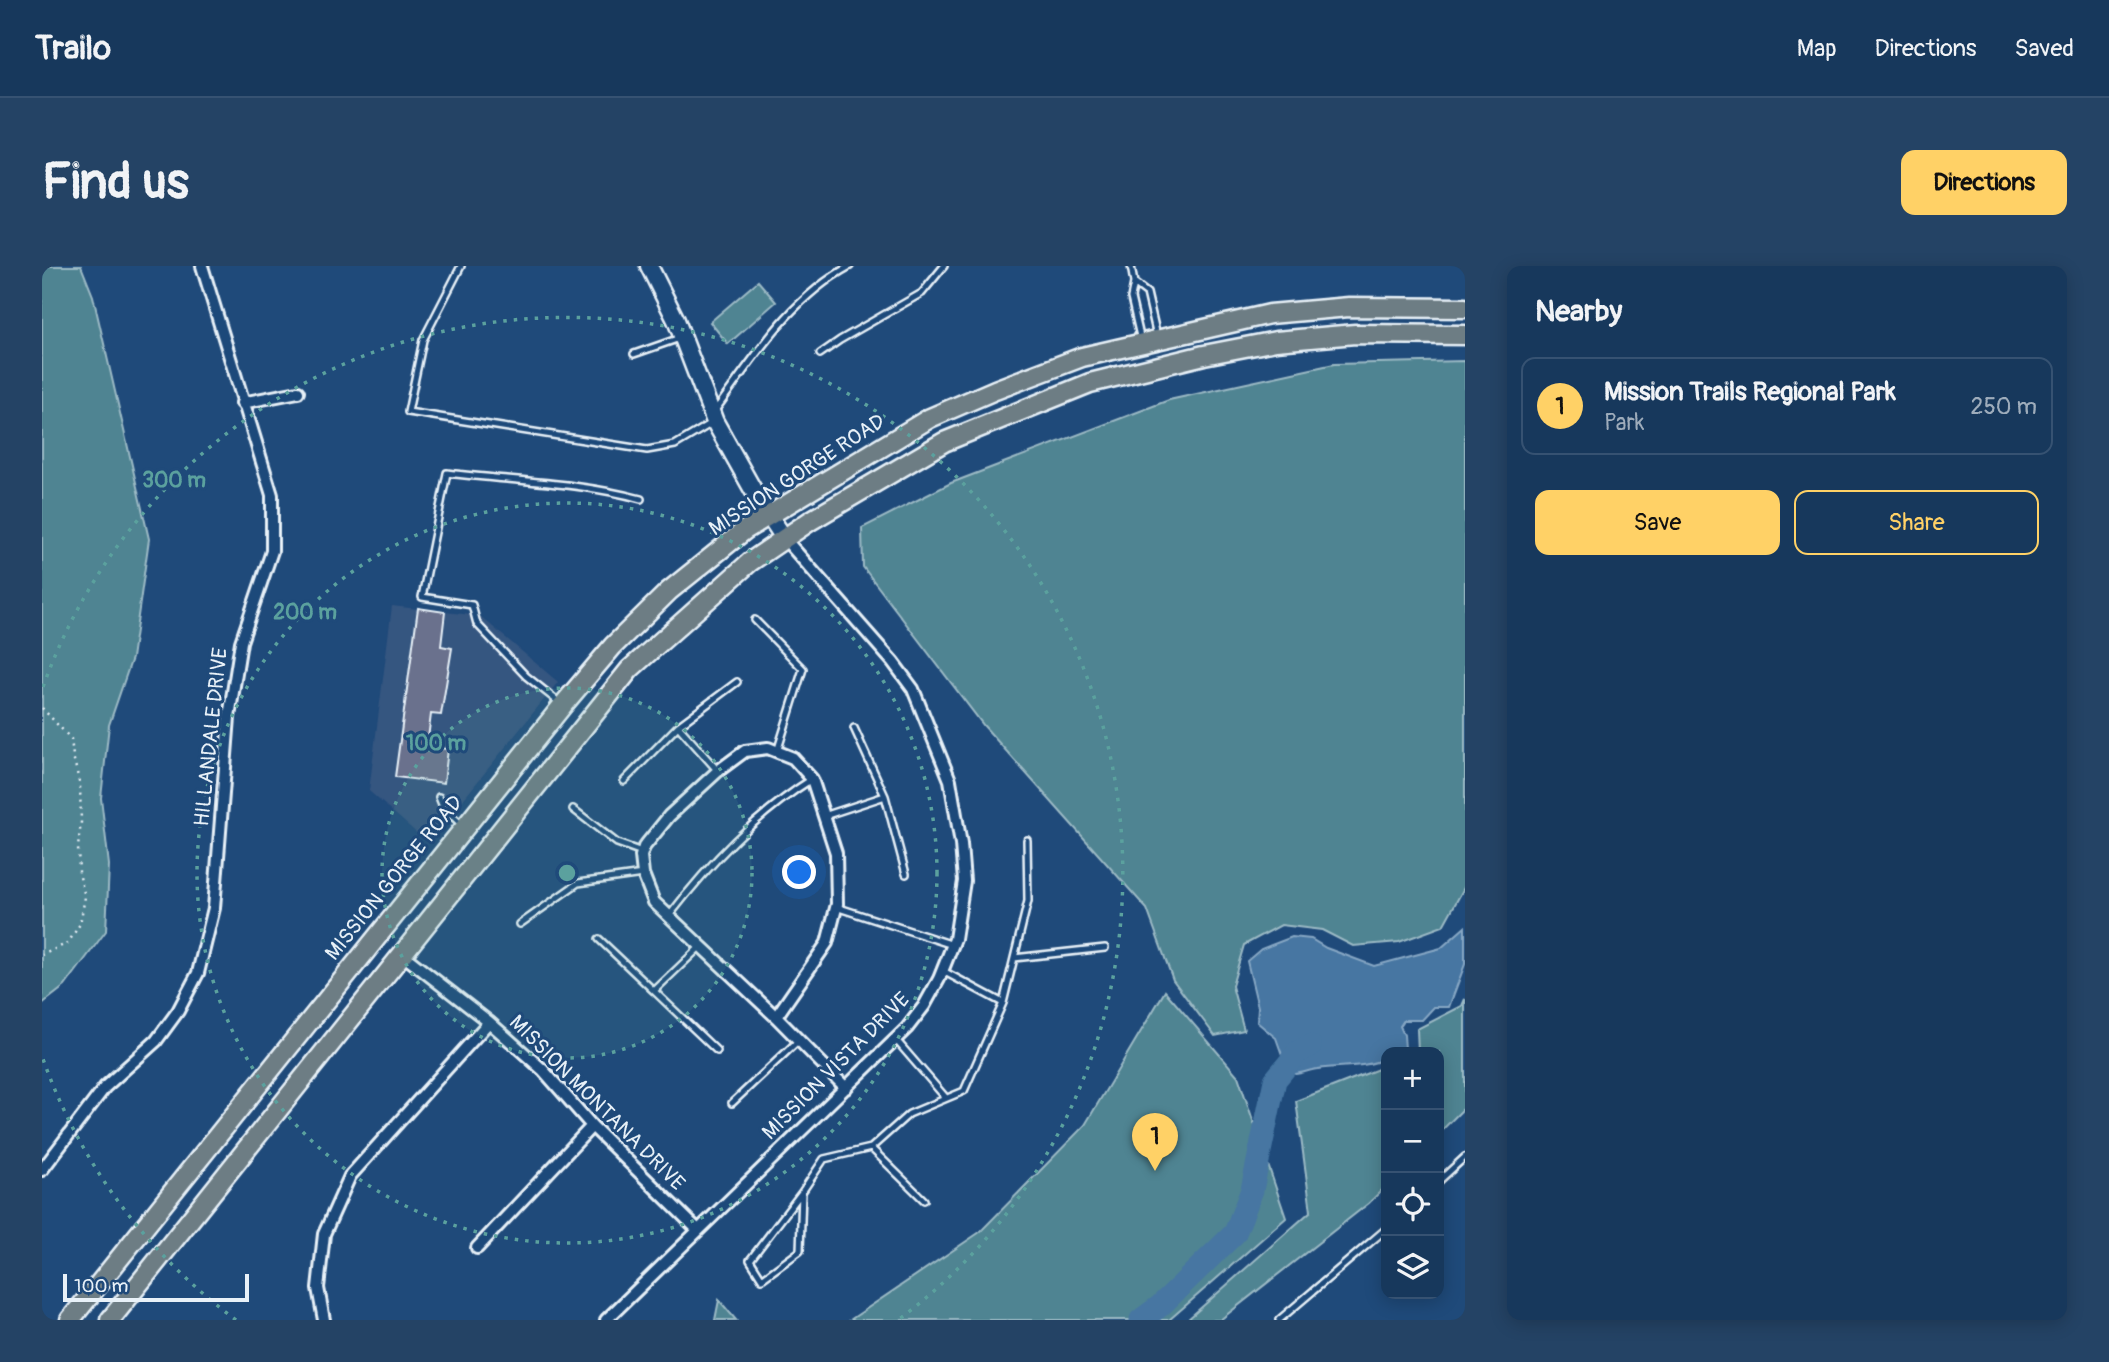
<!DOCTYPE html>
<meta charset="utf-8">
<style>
:root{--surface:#17385c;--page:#244365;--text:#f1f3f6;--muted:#9eacbb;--line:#365272;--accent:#ffd166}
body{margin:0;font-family:Pangolin,sans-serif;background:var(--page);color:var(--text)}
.controls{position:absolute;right:21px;bottom:21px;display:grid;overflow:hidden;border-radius:14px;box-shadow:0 4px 18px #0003}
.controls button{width:63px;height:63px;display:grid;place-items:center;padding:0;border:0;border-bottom:2px solid var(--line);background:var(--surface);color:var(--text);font:35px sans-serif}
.scale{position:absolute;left:21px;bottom:18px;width:186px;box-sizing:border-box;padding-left:7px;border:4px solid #e8f1f8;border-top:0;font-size:19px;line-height:24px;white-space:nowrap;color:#e8f1f8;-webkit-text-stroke:5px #1f4a7a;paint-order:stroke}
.you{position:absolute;left:758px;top:607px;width:24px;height:24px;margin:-18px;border:5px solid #fff;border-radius:50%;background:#1a73e8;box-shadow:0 0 0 10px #1a73e833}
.badge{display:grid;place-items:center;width:46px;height:46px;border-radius:50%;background:var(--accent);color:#111;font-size:23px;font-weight:700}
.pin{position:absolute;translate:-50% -58px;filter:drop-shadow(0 2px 4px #0008)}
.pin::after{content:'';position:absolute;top:37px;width:24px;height:21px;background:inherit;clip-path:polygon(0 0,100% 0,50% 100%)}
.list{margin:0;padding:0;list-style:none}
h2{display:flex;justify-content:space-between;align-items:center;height:91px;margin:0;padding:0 28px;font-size:30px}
h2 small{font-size:23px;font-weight:400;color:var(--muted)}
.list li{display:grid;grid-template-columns:46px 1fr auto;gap:21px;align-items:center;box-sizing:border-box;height:98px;margin:0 14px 14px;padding:0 14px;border:2px solid var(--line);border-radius:14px}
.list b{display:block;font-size:26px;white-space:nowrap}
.list p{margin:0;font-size:23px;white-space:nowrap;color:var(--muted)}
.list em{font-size:23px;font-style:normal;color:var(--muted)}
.actions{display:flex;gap:14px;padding:21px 28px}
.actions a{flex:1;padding:16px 0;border:2px solid var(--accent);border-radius:14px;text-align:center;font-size:24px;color:var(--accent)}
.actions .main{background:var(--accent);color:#111}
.icon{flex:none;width:38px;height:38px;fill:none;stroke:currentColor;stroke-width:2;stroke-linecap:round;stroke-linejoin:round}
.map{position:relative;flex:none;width:1423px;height:1054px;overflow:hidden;border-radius:14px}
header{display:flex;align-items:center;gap:42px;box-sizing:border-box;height:98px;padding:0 35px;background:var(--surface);border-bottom:2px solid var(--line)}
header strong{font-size:33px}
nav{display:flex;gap:38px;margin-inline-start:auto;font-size:24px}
.intro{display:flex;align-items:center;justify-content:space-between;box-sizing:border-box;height:168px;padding:0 42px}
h1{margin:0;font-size:49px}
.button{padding:18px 32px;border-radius:14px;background:var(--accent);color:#111;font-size:24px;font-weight:700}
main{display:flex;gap:42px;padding:0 42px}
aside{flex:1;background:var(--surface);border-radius:14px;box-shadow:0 4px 18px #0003}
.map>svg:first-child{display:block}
.built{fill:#365680}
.green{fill:#508492;stroke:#9cbac5;stroke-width:2}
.water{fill:#4676a2;stroke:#87a7c4;stroke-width:2}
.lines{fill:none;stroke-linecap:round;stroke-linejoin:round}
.river{stroke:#4676a2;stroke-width:23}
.building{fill:#6a718d;stroke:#e8f1f8;stroke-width:2}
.lane-casing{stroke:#e8f1f8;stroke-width:10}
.street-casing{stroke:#e8f1f8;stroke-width:16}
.secondary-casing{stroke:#e8f1f8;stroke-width:21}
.primary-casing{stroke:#e8f1f8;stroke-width:23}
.path{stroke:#e8f1f8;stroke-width:2.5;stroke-dasharray:2 5;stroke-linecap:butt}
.lane{stroke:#1f4a7a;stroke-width:5}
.street{stroke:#1f4a7a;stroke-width:10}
.secondary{stroke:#1f4a7a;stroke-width:16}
.primary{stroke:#6d7d84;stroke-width:18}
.ring{fill:none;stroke:#5ba19e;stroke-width:3.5;stroke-dasharray:3.5 7}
.labels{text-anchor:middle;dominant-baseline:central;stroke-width:6;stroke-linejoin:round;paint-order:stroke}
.street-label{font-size:21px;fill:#e8f1f8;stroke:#1f4a7a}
.centre{fill:#5ba19e;stroke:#1f4a7a;stroke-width:3.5}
.ring-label{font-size:21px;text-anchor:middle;font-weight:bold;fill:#5ba19e;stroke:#1f4a7a;stroke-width:6;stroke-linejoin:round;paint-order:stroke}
</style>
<header>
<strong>Trailo</strong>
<nav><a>Map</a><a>Directions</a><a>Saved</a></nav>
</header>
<div class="intro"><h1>Find us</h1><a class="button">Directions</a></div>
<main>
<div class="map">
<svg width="1423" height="1054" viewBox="0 0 1423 1054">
<rect width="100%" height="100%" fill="#1f4a7a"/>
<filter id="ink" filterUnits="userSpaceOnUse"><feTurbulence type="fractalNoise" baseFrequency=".0143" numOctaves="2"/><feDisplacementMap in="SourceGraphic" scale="14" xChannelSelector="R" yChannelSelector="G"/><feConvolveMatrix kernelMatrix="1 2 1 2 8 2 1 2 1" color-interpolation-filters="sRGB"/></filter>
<g filter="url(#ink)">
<path class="built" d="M350,340L438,350L516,416L386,577L327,525Z"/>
<path class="green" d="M0,0H39L51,30L107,273L90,392L67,459L59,532L67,599L64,665L23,720L0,738Z
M716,15L734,36L686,78L668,56Z
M1423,95V620L1401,660L1357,676L1311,680L1280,664L1239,659L1202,679L1190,720L1202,764L1173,770L1131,714L1105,643L942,460L821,301L820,262L909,217L1127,134L1292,98Z
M1123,725L1196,810L1244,952L1127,1054H808L938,966L1043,859Z
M1423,733V841L1397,867V786H1376L1375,763L1420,740Z
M1344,800V920L1327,937L1178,1054H1145L1269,945L1254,835Z
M677,1034L694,1054H673Z"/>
<path class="water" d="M1423,661V698L1407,741H1392L1380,754H1362L1358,760L1362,769L1363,783L1357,786H1344V792C1322,803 1299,799 1276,803C1268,804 1261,807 1253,808L1244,800L1234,772L1215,756L1216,741L1205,695L1219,683L1250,671L1269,673L1284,682L1332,700L1399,682Z"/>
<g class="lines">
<path class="river" d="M1099,1054L1118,1040L1193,967L1210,924L1233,814L1256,786L1268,780"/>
</g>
<path class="building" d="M376,342L403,346L399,380L410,382L399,449L389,448L385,481L406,483L402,517L353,511Z"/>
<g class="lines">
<defs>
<path id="lane" d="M419,0L381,74L366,146L605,184L633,179L670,157
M1089,0L1092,17L1089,32L1099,75
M1092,17L1105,27L1115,70
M592,88L638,72
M778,88L798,74L880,27L902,0
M672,146C712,92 747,33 808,0
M713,354L761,403L735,486
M518,437L484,410L435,358L430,339L380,331L405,207C469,215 537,216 599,233
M636,460L676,505
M812,462L843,530
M582,515L636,460L695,416
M397,531L401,541L421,560
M531,543L575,577L600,586
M782,550L843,530L864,608
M794,641L911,679
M627,650C668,597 713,549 770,513
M478,658L536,617L601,608
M557,673L612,725L659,680
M972,692L1063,682
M901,705L961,737L986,635L985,574
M612,725L675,785
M854,774L904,832
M690,837L757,774
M829,882L882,934
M1397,915L1423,891
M760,926L758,985L720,1013L708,994L760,926L782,893L829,882L867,848L922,825L961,737
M1237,1054L1344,963"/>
<path id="street" d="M200,137L256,126
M726,482L751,492L770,513L794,587L795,638L785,677L734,751L612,636L601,608L599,590L602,581L627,550L676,505L703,485Z
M361,689L447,756L501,804L550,860L655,963
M734,751L804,822
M0,904L63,821L114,775L136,745L156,707L172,642L187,451L199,376L230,285V229L160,0
M435,982L550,860
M282,1054L276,1022L282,968L308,910L447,756
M564,1054L865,762L882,740L897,713L913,673L922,615L919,578L908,514L871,423L851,396L742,272"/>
<path id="secondary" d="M607,0L634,54L673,156L715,231L742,272"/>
<path id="primary" d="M28,1054L521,439L571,380L627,325L703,264L888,152L953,124L1040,91L1228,48L1307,41L1423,42
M68,1054L588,403L708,296L768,255L902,176L1048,117L1162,89L1234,75L1313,68L1423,69"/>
</defs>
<use href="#lane" class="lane-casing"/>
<use href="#street" class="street-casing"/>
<use href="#secondary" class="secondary-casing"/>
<use href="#primary" class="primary-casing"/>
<path class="path" d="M0,442L29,473L31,490L38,519L39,556L36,581L37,607L43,631L38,658L26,677L0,689"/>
<use href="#lane" class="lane"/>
<use href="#street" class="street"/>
<use href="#secondary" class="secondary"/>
<use href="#primary" class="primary"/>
</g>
</g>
<circle cx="525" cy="607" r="185" fill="#5ba19e" fill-opacity=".12"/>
<g class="ring">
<circle cx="525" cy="607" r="185"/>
<circle cx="525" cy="607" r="370"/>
<path d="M194 1054A556 556 0 0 1 1 793M1 421A556 556 0 1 1 856 1054"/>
</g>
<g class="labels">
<g class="street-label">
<text transform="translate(755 209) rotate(-33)">MISSION GORGE ROAD</text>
<text transform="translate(169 471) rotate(-84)">HILLANDALE DRIVE</text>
<text transform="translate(352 612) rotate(-51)">MISSION GORGE ROAD</text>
<text transform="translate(794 800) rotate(-45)">MISSION VISTA DRIVE</text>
<text transform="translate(555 837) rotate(45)">MISSION MONTANA DRIVE</text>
</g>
</g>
<circle cx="525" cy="607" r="10" class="centre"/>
<g class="ring-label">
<text x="132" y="221">300 m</text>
<text x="263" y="353">200 m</text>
<text x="394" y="484">100 m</text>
</g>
</svg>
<div class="controls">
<button>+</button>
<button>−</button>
<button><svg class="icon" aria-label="locate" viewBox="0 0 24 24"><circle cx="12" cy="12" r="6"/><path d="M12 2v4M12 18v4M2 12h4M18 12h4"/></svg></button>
<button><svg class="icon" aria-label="layers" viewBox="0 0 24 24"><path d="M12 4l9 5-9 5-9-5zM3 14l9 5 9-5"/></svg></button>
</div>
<div class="scale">100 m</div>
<div class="you"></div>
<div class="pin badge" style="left:1113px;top:905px">1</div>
</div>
<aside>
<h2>Nearby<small></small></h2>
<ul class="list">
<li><span class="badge">1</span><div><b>Mission Trails Regional Park</b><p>Park</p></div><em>250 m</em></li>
</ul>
<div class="actions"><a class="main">Save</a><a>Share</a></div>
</aside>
</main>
